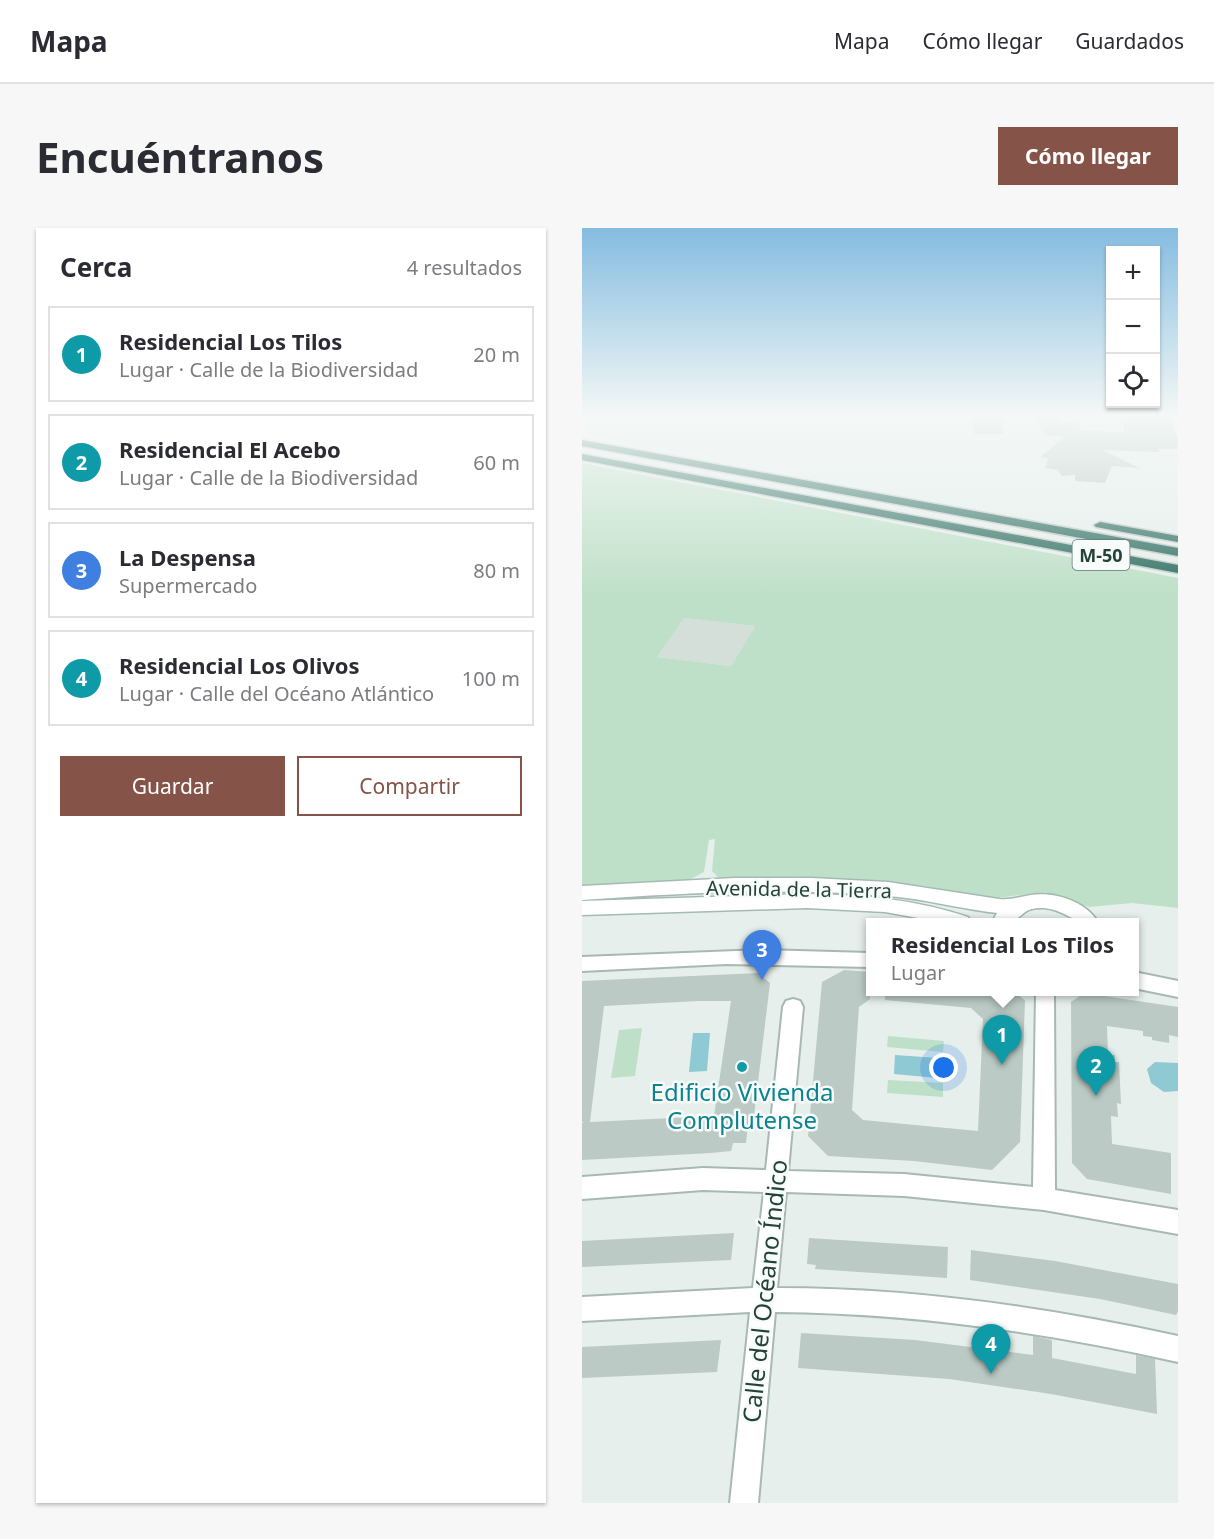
<!DOCTYPE html>
<html lang="es">
<meta charset="utf-8">
<style>
:root{--surface:#fff;--page:#f7f7f7;--text:#2b2b33;--muted:#7c7c81;--line:#e1e1e2;--accent:#855347}
body{margin:0;font-family:"Noto Sans",sans-serif;background:var(--page);color:var(--text)}
.controls{position:absolute;right:18px;top:18px;display:grid;overflow:hidden;border-radius:0px;box-shadow:0 2px 4px #0004}
.controls button{width:54px;height:54px;display:grid;place-items:center;padding:0;border:0;border-bottom:2px solid var(--line);background:var(--surface);color:var(--text);font:30px sans-serif}
.you{position:absolute;left:362px;top:840px;width:21px;height:21px;margin:-15px;border:4px solid #fff;border-radius:50%;background:#1a73e8;box-shadow:0 0 0 9px #1a73e833}
.badge{display:grid;place-items:center;width:39px;height:39px;border-radius:50%;background:var(--accent);color:#fff;font-size:20px;font-weight:700}
.pin{position:absolute;translate:-50% -50px;filter:drop-shadow(0 2px 3px #0008)}
.pin::after{content:'';position:absolute;top:32px;width:21px;height:18px;background:inherit;clip-path:polygon(0 0,100% 0,50% 100%)}
.popup{position:absolute;left:284px;top:690px;width:273px;height:78px;box-sizing:border-box;display:grid;place-content:center;border-radius:0px;background:var(--surface);filter:drop-shadow(0 2px 4px #0005);font-size:20px;white-space:nowrap;color:var(--muted)}
.popup b{font-size:22px;color:var(--text)}
.popup::after{content:'';position:absolute;left:50%;top:100%;margin-left:-12px;border:12px solid transparent;border-top-color:var(--surface)}
.list{margin:0;padding:0;list-style:none}
h2{display:flex;justify-content:space-between;align-items:center;height:78px;margin:0;padding:0 24px;font-size:26px}
h2 small{font-size:20px;font-weight:400;color:var(--muted)}
.list li{display:grid;grid-template-columns:39px 1fr auto;gap:18px;align-items:center;box-sizing:border-box;height:96px;margin:0 12px 12px;padding:0 12px;border:2px solid var(--line);border-radius:0px}
.list b{display:block;font-size:22px;white-space:nowrap}
.list p{margin:0;font-size:20px;white-space:nowrap;color:var(--muted)}
.list em{font-size:20px;font-style:normal;color:var(--muted)}
.actions{display:flex;gap:12px;padding:18px 24px}
.actions a{flex:1;padding:14px 0;border:2px solid var(--accent);border-radius:0px;text-align:center;font-size:21px;color:var(--accent)}
.actions .main{background:var(--accent);color:#fff}
.icon{flex:none;width:33px;height:33px;fill:none;stroke:currentColor;stroke-width:2;stroke-linecap:round;stroke-linejoin:round}
.map{position:relative;flex:none;width:596px;height:1275px;overflow:hidden;border-radius:0px}
header{display:flex;align-items:center;gap:36px;box-sizing:border-box;height:84px;padding:0 30px;background:var(--surface);border-bottom:2px solid var(--line)}
header strong{font-size:28px}
nav{display:flex;gap:33px;margin-inline-start:auto;font-size:21px}
.intro{display:flex;align-items:center;justify-content:space-between;box-sizing:border-box;height:144px;padding:0 36px}
h1{margin:0;font-size:42px}
.button{padding:15px 27px;border-radius:0px;background:var(--accent);color:#fff;font-size:21px;font-weight:700}
main{display:flex;gap:36px;padding:0 36px}
aside{flex:1;background:var(--surface);border-radius:0px;box-shadow:0 2px 4px #0004}
.map>svg:first-child{display:block}
.built{fill:#d4dfda}
.green{fill:#bfe0c8;fill-rule:evenodd}
.water{fill:#8ec9d4}
.building{fill:#bbcac4;fill-rule:evenodd}
.lines{fill:none;stroke-linecap:round;stroke-linejoin:round}
.street-casing{stroke:#a8b8b2;stroke-width:4}
.secondary-casing{stroke:#a4bbb3;stroke-width:3}
.highway-casing{stroke:#c2cac8;stroke-width:3}
.street{fill:#fff;fill-rule:evenodd}
.secondary{fill:#fff;fill-rule:evenodd}
.highway{fill:#2f6f62;fill-rule:evenodd}
.culture-dot{fill:#0f9aa8;stroke:#f7fbf9;stroke-width:2}
.labels{text-anchor:middle;dominant-baseline:central;stroke-width:5;stroke-linejoin:round;paint-order:stroke}
.shield{fill:#f7fbf9;stroke:#637a73;stroke-width:1.5}
.shield-label{font-size:18px;font-weight:bold;fill:#24423a}
.street-label{font-size:20px;fill:#24423a;stroke:#f7fbf9}
.near-culture-label{font-size:24px;fill:#0d838f;stroke:#f7fbf9}
.near-street-label{font-size:24px;fill:#24423a;stroke:#f7fbf9}
</style>
<header>
<strong>Mapa</strong>
<nav><a>Mapa</a><a>Cómo llegar</a><a>Guardados</a></nav>
</header>
<div class="intro"><h1>Encuéntranos</h1><a class="button">Cómo llegar</a></div>
<main>
<aside>
<h2>Cerca<small>4 resultados</small></h2>
<ul class="list">
<li><span class="badge" style="background:#0f9aa8">1</span><div><b>Residencial Los Tilos</b><p>Lugar · Calle de la Biodiversidad</p></div><em>20 m</em></li>
<li><span class="badge" style="background:#0f9aa8">2</span><div><b>Residencial El Acebo</b><p>Lugar · Calle de la Biodiversidad</p></div><em>60 m</em></li>
<li><span class="badge" style="background:#3f7fe0">3</span><div><b>La Despensa</b><p>Supermercado</p></div><em>80 m</em></li>
<li><span class="badge" style="background:#0f9aa8">4</span><div><b>Residencial Los Olivos</b><p>Lugar · Calle del Océano Atlántico</p></div><em>100 m</em></li>
</ul>
<div class="actions"><a class="main">Guardar</a><a>Compartir</a></div>
</aside>
<div class="map">
<svg width="596" height="1275" viewBox="0 0 596 1275">
<rect width="100%" height="100%" fill="#e6efeb"/>
<path class="built" d="M102,390L174,398L149,438L74,429Z"/>
<path class="green" d="M0,235L596,350V680L550,675L507,679L463,664L406,671L343,658L297,653L137,650L130,643L133,611L127,612L122,644L107,652L0,659ZM102,390L173,398V399L149,438L75,429Z
M60,800L53,848L29,850L37,802Z
M306,808L362,813L361,824L305,819Z
M306,852L361,855V869L305,865Z"/>
<path class="water" d="M111,805H128L125,843L107,844Z
M313,827L356,830L355,850L312,846Z
M573,834L596,835V863L582,864L569,855L565,841Z"/>
<path class="building" d="M388,189H420L421,206H392Z
M451,189H478L480,194L496,195L498,202L543,205L540,191L586,189L596,209V221H576L577,224L521,222L557,240L530,238L523,255L493,253V247L480,248L476,242L463,240L466,231L458,229L483,209L463,208Z
M262,742L288,744V771L277,779L270,882L281,892L396,903L401,791L389,780L303,772V764H432L443,772L438,914L410,942L332,933L246,928L226,908L240,754Z
M176,745L188,755L171,896H166L164,915H151L149,923L129,925L0,932V895H2L0,894V753ZM116,773H149L132,888L8,894L22,778Z
M502,765L596,779V809L587,807V815L570,812V809L561,808V803L525,798L526,827H533V834H537L539,876L535,875L536,889L529,888L530,916L589,925V966L505,951L490,935L489,774Z
M152,1005L149,1032L0,1039V1013Z
M227,1010L366,1019L365,1050L233,1041L234,1037L225,1036Z
M389,1022L473,1033L596,1056V1083L594,1087L518,1071L388,1052Z
M219,1105L333,1112L451,1127V1108L470,1112V1130L554,1146V1127L573,1131L575,1186L469,1166L367,1151L216,1140Z
M139,1112L135,1144L0,1150V1119Z"/>
<g class="lines">
<defs>
<path id="street" d="M180,722L288,725V739L144,736L0,743V729Z
M552,744L596,753V769L552,760Z
M454,764H472L473,962L596,982V1006L462,982L322,968L204,964L195,1060C331,1060 464,1079 596,1108V1134C463,1104 329,1085 193,1084L176,1275H148L168,1084L0,1093V1069L171,1060L182,964L121,962L0,971V949L121,940L184,942L201,779L204,773L211,771L218,773L221,779L206,943L322,946L451,959Z"/>
<path id="secondary" d="M153,650H230L306,654L417,671C429,672 437,669 449,667C471,663 504,673 516,694C490,697 485,682 462,680C440,679 442,689 429,694C424,696 415,694 410,694L415,685C379,681 343,671 307,668C205,659 102,665 0,672V658Z
M225,666C281,667 333,671 386,689L389,694H358L303,684L225,680L0,687V673Z"/>
<path id="highway" d="M0,212L596,320V328L0,218Z
M0,226L596,337V345L0,232Z
M518,294L596,308V314L514,299L512,297Z"/>
</defs>
<use href="#street" class="street-casing"/>
<use href="#secondary" class="secondary-casing"/>
<use href="#highway" class="highway-casing"/>
<use href="#street" class="street"/>
<use href="#secondary" class="secondary"/>
<use href="#highway" class="highway"/>
</g>
<linearGradient id="sky" x2="0" y2="1"><stop stop-color="#84bce0"/><stop offset="0.51" stop-color="#f4f8f6"/><stop offset="1" stop-color="#f4f8f6" stop-opacity="0"/></linearGradient>
<rect width="596" height="367" fill="url(#sky)"/>
<circle class="culture-dot" cx="160" cy="839" r="6"/>
<g class="labels">
<rect class="shield" x="490.5" y="312" width="57" height="30" rx="4.5"/>
<g class="shield-label">
<text x="519" y="327">M-50</text>
</g>
<g class="street-label">
<text transform="translate(217 661) rotate(1)">Avenida de la Tierra</text>
</g>
<g class="near-culture-label">
<text x="160" y="863">Edificio Vivienda<tspan x="160" dy="28">Complutense</tspan></text>
</g>
<g class="near-street-label">
<text transform="translate(182 1063) rotate(-84)">Calle del Océano Índico</text>
</g>
</g>
</svg>
<div class="controls">
<button>+</button>
<button>−</button>
<button><svg class="icon" aria-label="locate" viewBox="0 0 24 24"><circle cx="12" cy="12" r="6"/><path d="M12 2v4M12 18v4M2 12h4M18 12h4"/></svg></button>
</div>
<div class="you"></div>
<div class="pin badge" style="left:420px;top:837px;background:#0f9aa8">1</div>
<div class="popup"><b>Residencial Los Tilos</b>Lugar</div>
<div class="pin badge" style="left:514px;top:868px;background:#0f9aa8">2</div>
<div class="pin badge" style="left:180px;top:752px;background:#3f7fe0">3</div>
<div class="pin badge" style="left:409px;top:1146px;background:#0f9aa8">4</div>
</div>
</main>
